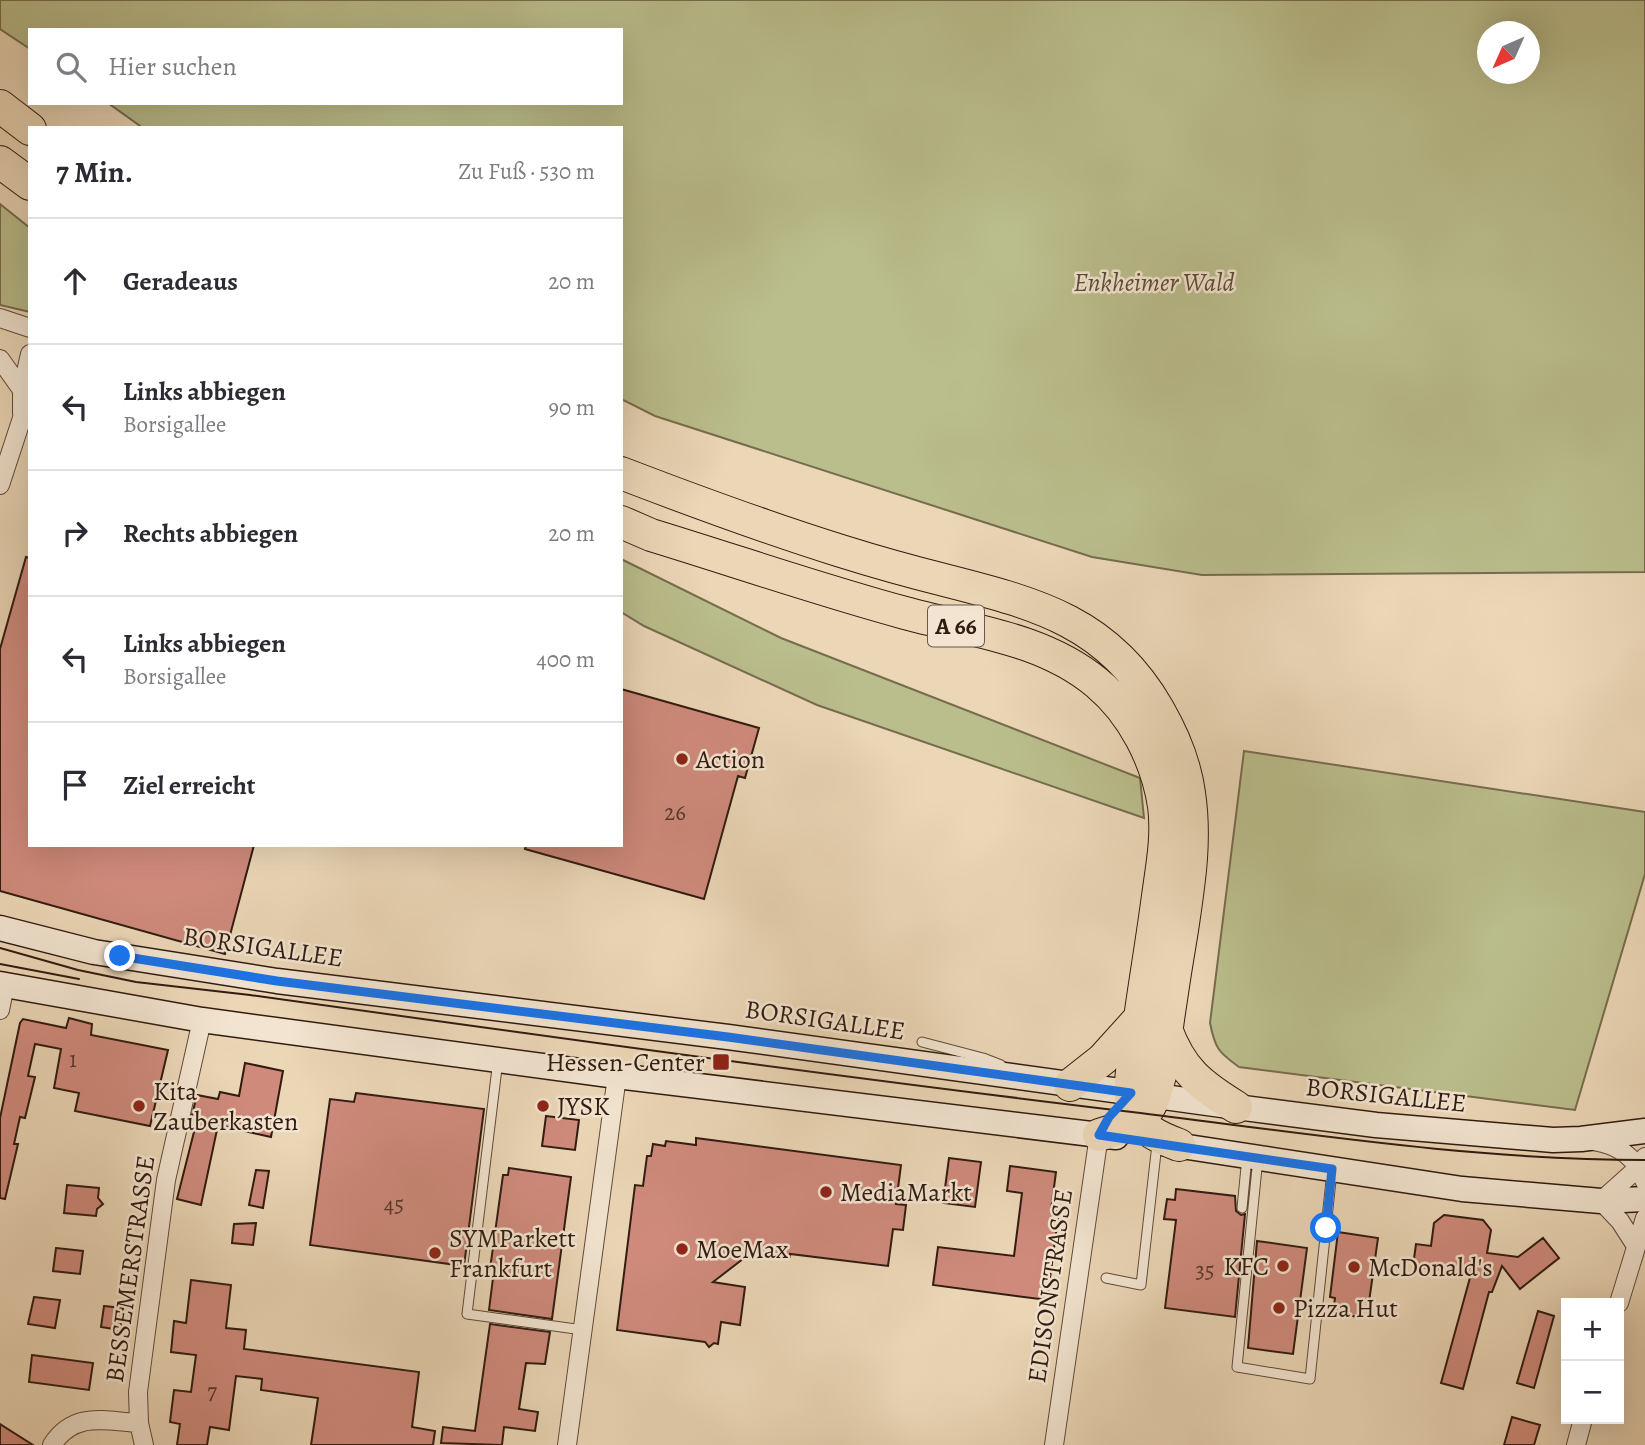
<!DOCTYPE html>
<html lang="de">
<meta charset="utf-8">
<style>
:root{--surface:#fff;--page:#f2f2f3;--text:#2b2b33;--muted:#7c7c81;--line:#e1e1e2}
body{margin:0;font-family:Alegreya,serif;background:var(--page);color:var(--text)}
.controls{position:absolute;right:21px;bottom:21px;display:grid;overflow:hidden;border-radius:0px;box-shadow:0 7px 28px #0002}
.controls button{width:63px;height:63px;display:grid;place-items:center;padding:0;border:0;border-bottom:2px solid var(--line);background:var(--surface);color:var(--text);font:35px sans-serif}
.compass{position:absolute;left:1477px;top:21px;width:63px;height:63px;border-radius:50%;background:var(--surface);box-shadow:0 7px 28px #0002;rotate:225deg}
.stop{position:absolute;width:21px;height:21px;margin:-16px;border:5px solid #1a73e8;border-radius:50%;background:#fff}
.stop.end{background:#1a73e8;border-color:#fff;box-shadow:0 2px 7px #0008}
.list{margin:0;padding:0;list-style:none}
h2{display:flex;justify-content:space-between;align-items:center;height:91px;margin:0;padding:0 28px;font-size:30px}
h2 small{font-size:23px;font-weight:400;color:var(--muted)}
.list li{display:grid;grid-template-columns:46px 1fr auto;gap:21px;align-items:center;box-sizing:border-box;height:126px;padding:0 28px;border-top:2px solid var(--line)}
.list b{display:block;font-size:26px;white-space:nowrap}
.list p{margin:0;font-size:23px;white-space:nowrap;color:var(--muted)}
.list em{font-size:23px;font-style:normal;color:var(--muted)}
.icon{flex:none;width:38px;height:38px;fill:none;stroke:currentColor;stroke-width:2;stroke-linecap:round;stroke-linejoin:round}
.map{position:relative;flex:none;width:1645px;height:1445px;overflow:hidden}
.search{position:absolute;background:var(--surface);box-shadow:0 7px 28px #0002;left:28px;top:28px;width:595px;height:77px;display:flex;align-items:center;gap:18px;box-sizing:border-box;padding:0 24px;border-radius:0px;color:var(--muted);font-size:26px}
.panel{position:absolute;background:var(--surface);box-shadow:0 7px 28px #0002;left:28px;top:126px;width:595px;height:721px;border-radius:0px}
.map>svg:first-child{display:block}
.green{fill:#babd8c;stroke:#766c4e;stroke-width:2;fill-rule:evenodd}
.building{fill:#cf8a7c;stroke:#311b10;stroke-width:2}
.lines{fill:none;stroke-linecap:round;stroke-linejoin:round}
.lane-casing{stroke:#604a3a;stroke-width:11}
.street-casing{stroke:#604a3a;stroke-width:20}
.secondary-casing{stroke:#311b10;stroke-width:27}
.highway-casing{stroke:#311b10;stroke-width:34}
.lane{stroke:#f2e4d0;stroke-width:9}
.street{stroke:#f2e4d0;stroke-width:18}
.secondary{stroke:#f2e4d0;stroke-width:24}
.highway{stroke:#ebd6b6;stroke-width:32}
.tram{stroke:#311b10;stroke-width:2}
.route{stroke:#1a73e8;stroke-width:9}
.poi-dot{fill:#8f2418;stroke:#f2e4d0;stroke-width:2.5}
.labels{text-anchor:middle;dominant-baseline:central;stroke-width:5;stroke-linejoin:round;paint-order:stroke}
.number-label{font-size:23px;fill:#58372b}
.shield{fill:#f2e4d0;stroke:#6b574a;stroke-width:2}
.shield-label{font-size:24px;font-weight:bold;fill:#311b10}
.park-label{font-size:26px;font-style:italic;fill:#5a4c35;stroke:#f2e4d0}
.poi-label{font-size:26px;fill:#311b10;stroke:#f2e4d0;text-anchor:start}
.street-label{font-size:26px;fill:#311b10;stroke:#f2e4d0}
</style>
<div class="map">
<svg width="1645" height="1445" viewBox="0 0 1645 1445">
<rect width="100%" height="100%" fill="#ebd6b6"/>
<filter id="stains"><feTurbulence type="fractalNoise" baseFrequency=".00286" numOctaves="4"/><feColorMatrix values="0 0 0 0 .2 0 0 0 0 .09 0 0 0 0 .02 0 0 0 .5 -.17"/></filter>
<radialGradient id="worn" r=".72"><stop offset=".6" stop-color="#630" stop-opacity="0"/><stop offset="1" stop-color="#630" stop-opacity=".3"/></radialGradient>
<path class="green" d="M0,0H1645V572L1202,575L1092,557L655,416L621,399V128H143L108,103H621V30H30V49L0,29ZM1488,32H1530V74H1488Z
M0,204L30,228V312L0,305Z
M621,559L781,638L1140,778L1144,818L817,705L644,626L621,612Z
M1244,751L1645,812V874L1575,1110L1239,1067C1218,1052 1215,1048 1210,1023Z"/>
<path class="building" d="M26,557L30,558V845H254L225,954L0,891V649Z
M621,689L759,728L745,778L738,776L704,899L525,849L526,845H621Z
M69,1018L92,1024L91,1035L168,1050L150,1126L75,1111L79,1093L54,1088L61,1049L35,1044L28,1076L35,1077L25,1118L20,1117L14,1144H18L5,1199L0,1198V1118L20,1023L23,1019L66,1028Z
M245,1063L283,1071L271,1137L218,1125L201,1205L177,1199L197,1120L191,1119L197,1095L218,1099L220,1092L239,1096Z
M356,1093L484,1109L464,1266L310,1245L330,1099L354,1102Z
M546,1116L579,1120L575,1150L542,1146Z
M696,1138L901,1165L896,1204L906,1205L903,1230L893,1229L888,1266L790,1254V1257L752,1252L713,1282L745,1287L740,1325L721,1322L718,1344L714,1343L709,1347L705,1342L617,1330L635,1185L643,1186L647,1156H651L653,1144L665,1146L666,1141L696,1145Z
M949,1158L981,1162L975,1207L943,1203Z
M1010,1166L1056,1172L1051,1210L1059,1211L1047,1300L933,1285L938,1247L1014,1256L1022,1193L1007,1191Z
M509,1168L571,1177L552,1319L489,1310L494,1270L490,1269L503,1175H508Z
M256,1170L269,1171L263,1208L249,1205Z
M67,1185L99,1188L98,1198L103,1204L97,1209L96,1216L64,1213Z
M1176,1189L1235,1196L1236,1211L1241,1215L1245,1214L1235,1317L1165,1308L1176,1220L1164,1219L1167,1199L1175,1200Z
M1444,1215L1483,1220L1491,1230L1487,1253L1518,1257L1543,1238L1559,1258L1520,1289L1502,1266L1492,1292H1489L1463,1389L1441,1383L1471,1274L1413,1266L1416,1244L1431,1246L1434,1223Z
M256,1223L253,1245L232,1243L234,1224Z
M1338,1232L1378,1238L1369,1302L1360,1301L1359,1317L1333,1313L1335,1298L1330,1297Z
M1257,1241L1307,1248L1293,1354L1248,1348Z
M56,1248L83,1251L80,1274L53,1271Z
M191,1280L231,1285L226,1328L246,1330L244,1349L419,1372L412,1427L435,1431L433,1445H311L318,1398L261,1390L262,1379L236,1376L229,1430L210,1427L207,1445H177L180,1424L170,1422L174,1390L191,1392L196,1355L171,1352L174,1321L186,1323Z
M34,1297L60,1300L55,1328L28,1324Z
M104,1306L123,1308L120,1330L101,1327Z
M1538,1311L1554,1316L1534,1388L1517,1383Z
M490,1324L550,1332L545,1364L526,1363L519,1409L538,1412L535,1431L504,1427L502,1445L441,1443L443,1427L475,1431Z
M32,1355L93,1363L89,1390L29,1382Z
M1512,1417L1540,1425L1534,1445H1504Z
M0,1424L33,1445H0Z"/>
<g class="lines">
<defs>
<path id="lane" d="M922,1042L983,1058L1001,1065
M498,1060L467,1314L583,1330
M1258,1158L1237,1367L1310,1379L1332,1171
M1242,1208L1247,1157
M1106,1278L1141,1285L1157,1144"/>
<path id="street" d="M0,318L30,328
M0,359L22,390V414
M22,390L30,354
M0,485L22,418L30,403
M0,1010L5,985
M1594,1141C1620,1145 1636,1158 1645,1182
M1636,1246L1620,1221L1601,1201L1639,1167L1645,1157
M1619,1303L1645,1218
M52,1445C74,1411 104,1421 139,1423
M144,1445L139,1423L138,1392L166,1180L202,1020
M567,1445L617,1076
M1054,1445L1099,1135
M1576,1445L1583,1419"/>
<path id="secondary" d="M0,928L94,952L277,981L728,1037L1236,1107L1376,1125L1553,1140L1581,1139L1645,1131
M0,984L202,1020L617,1076L1116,1137
M1162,1143L1462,1189L1601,1201L1645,1199"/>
<path id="highway" d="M0,106L30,129
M0,162L30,184
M621,473C694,501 767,528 841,551C876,562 912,572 948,581C1038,604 1109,623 1158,709C1173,735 1185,763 1189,793C1196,840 1189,883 1182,930C1174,977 1167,1024 1161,1071C1150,1118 1145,1121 1099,1135
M621,522L651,535C736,561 820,590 905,613C971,631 1043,638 1097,683C1133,713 1157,760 1164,806C1168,836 1162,867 1158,896C1152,942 1144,987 1138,1033C1135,1054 1126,1091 1134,1111C1142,1131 1161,1138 1179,1145
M1166,1029C1181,1070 1200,1085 1236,1107
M1070,1085L1103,1059L1140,1018"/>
</defs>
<use href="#lane" class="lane-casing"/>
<use href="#street" class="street-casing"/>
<use href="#secondary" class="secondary-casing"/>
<use href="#highway" class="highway-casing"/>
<use href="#lane" class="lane"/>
<use href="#street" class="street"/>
<use href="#secondary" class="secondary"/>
<use href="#highway" class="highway"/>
<path class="tram" d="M0,948L78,970L136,982L250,995C544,1036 838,1077 1132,1112C1303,1133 1473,1160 1645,1160
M0,964L79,979"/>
</g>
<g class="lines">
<path class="route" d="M120,956L277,981L728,1037L1131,1093L1109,1117L1099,1135L1332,1169L1326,1228"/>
</g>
<g class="poi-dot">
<circle cx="682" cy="759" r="7"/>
<rect x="712" y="1053" width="18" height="18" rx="3.5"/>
<circle cx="139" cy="1106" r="7"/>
<circle cx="543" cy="1106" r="7"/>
<circle cx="826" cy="1192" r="7"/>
<circle cx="682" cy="1249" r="7"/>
<circle cx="435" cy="1253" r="7"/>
<circle cx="1283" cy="1266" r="7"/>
<circle cx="1354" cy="1267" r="7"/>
<circle cx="1279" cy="1308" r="7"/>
</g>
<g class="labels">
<g class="number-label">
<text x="675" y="812">26</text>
<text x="73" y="1059">1</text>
<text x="394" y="1204">45</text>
<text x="1205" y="1270">35</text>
<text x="212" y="1391">7</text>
</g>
<rect class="shield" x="928" y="605.5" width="56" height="41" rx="5"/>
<g class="shield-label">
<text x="956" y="626">A 66</text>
</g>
<g class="park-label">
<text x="1154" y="282">Enkheimer Wald</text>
</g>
<g class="poi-label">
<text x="696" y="759">Action</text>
<text x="705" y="1062" text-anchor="end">Hessen-Center</text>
<text x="153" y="1091">Kita<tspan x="153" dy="30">Zauberkasten</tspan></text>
<text x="557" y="1106">JYSK</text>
<text x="840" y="1192">MediaMarkt</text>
<text x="449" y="1238">SYMParkett<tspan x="449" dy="30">Frankfurt</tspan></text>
<text x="696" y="1249">MoeMax</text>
<text x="1269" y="1266" text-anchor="end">KFC</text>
<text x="1368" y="1267">McDonald's</text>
<text x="1293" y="1308">Pizza Hut</text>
</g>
<g class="street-label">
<text transform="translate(263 947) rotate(8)">BORSIGALLEE</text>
<text transform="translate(825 1020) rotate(8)">BORSIGALLEE</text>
<text transform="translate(1386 1095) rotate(6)">BORSIGALLEE</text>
<text transform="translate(130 1269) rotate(-82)">BESSEMERSTRASSE</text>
<text transform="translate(1050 1286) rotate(-82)">EDISONSTRASSE</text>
</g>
</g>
<rect width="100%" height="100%" filter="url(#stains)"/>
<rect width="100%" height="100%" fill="url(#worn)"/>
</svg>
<div class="controls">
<button>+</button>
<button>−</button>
</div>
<svg class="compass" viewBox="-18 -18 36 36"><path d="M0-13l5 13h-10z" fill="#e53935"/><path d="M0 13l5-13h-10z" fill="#7c7c81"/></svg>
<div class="stop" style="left:1326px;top:1228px"></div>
<div class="stop end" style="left:120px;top:956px"></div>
<div class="search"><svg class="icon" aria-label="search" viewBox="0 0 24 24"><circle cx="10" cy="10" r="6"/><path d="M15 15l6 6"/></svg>Hier suchen</div>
<section class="panel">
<h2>7 Min.<small>Zu Fuß · 530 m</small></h2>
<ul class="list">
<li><svg class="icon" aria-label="ahead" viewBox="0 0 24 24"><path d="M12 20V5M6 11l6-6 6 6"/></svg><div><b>Geradeaus</b></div><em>20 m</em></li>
<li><svg class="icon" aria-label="left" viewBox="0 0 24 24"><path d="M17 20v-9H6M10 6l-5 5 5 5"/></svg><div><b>Links abbiegen</b><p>Borsigallee</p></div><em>90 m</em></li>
<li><svg class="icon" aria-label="right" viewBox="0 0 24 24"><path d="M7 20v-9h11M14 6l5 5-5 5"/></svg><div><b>Rechts abbiegen</b></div><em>20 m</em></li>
<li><svg class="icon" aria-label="left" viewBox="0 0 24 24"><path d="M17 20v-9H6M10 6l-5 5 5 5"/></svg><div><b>Links abbiegen</b><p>Borsigallee</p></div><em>400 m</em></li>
<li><svg class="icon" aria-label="arrive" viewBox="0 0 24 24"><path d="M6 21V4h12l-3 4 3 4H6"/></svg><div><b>Ziel erreicht</b></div></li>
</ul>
</section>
</div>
